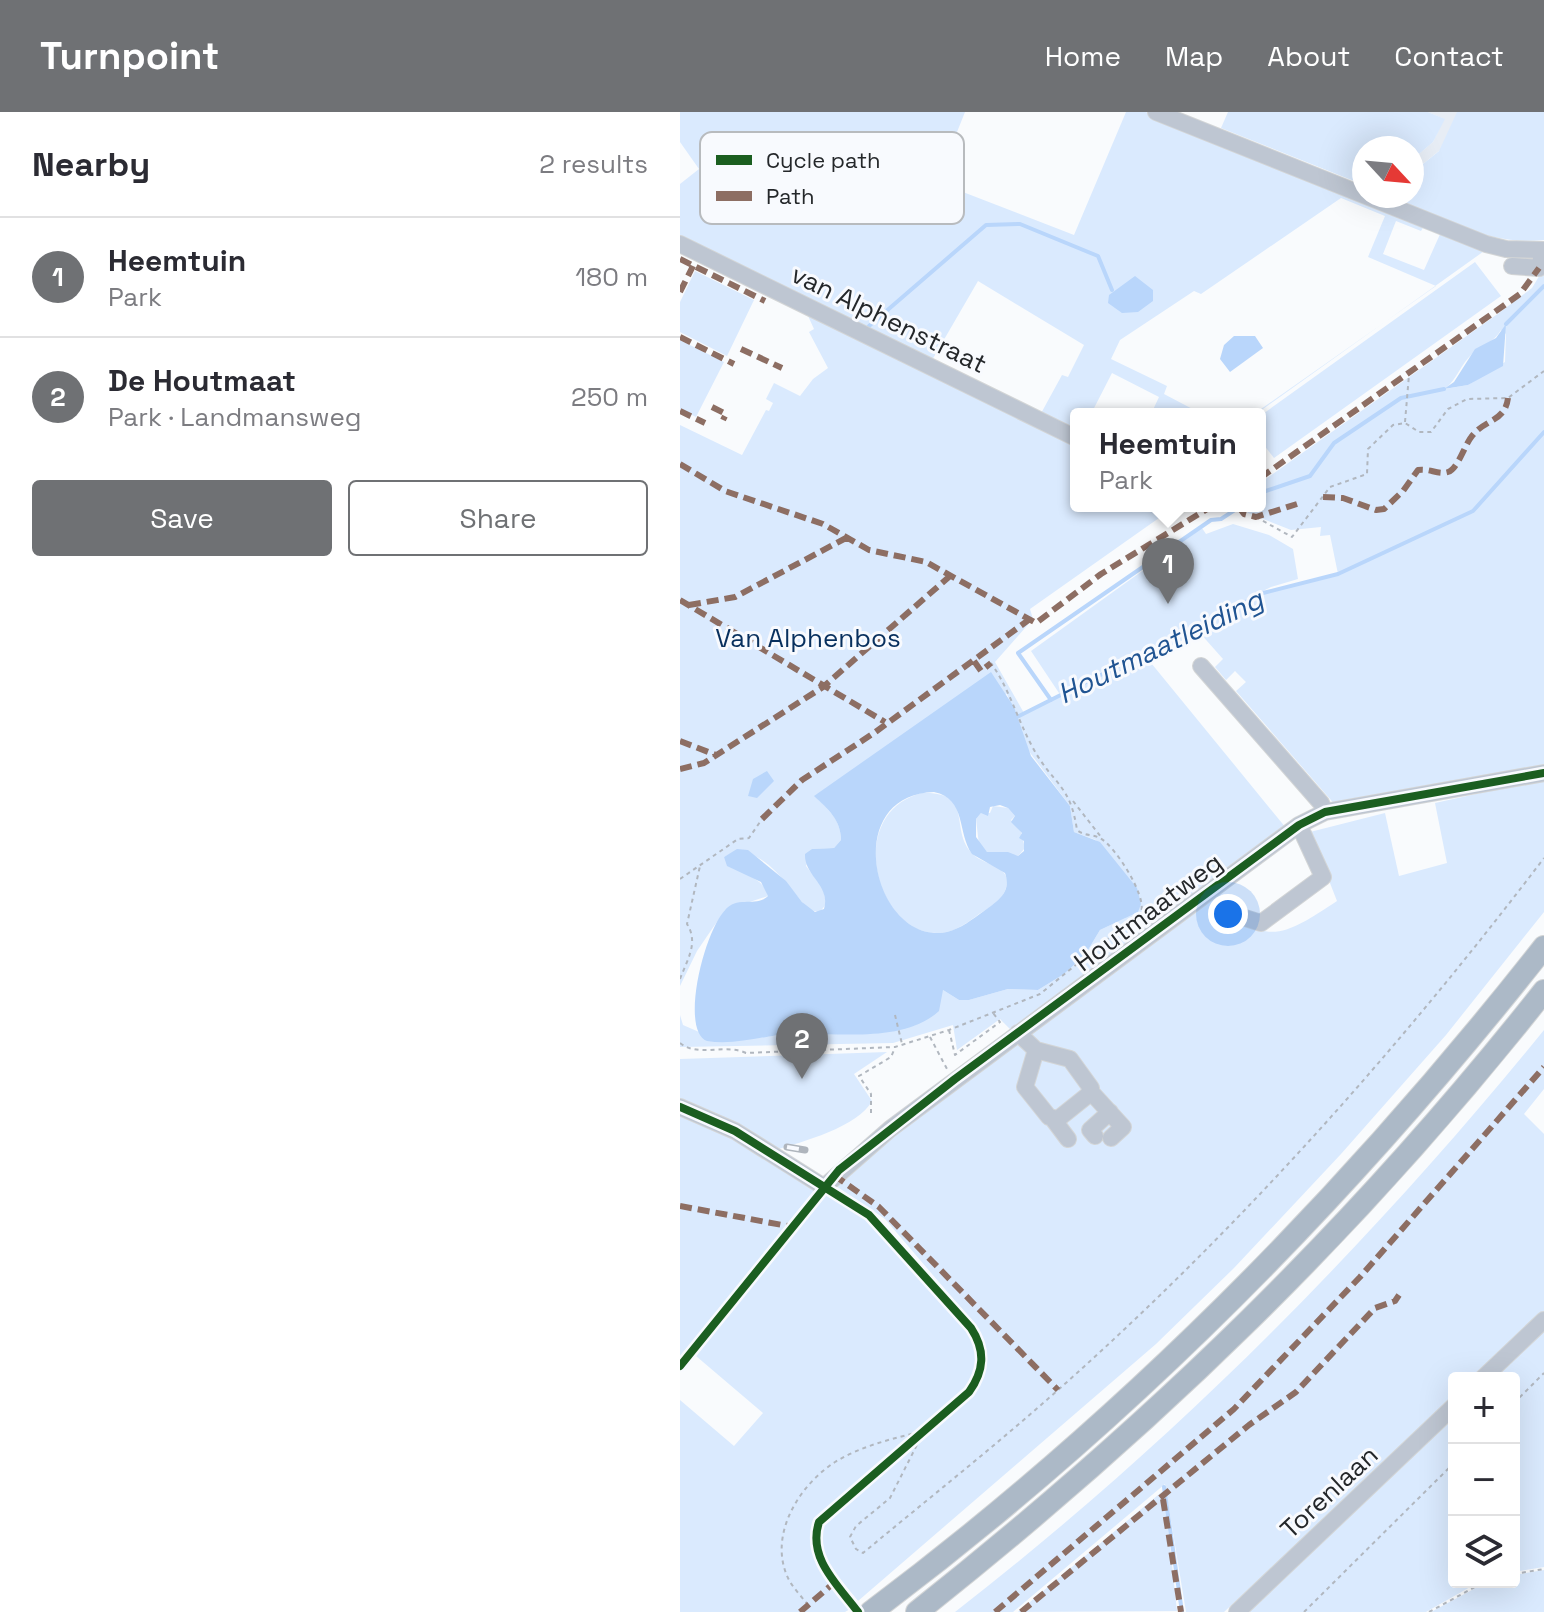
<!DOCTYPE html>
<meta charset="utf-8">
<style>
:root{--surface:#fff;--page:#f2f2f3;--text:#2b2b33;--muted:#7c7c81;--line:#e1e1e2;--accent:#6f7174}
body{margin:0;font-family:"Space Grotesk",sans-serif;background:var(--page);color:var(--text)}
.controls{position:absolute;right:24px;bottom:24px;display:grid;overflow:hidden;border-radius:8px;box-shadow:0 8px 32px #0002}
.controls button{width:72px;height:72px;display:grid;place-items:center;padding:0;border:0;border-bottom:2px solid var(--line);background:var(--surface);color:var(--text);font:40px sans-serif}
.compass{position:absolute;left:672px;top:24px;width:72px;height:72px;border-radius:50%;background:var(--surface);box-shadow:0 8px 32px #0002;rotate:116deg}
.you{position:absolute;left:548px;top:802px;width:28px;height:28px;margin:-20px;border:6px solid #fff;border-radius:50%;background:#1a73e8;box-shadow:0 0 0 12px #1a73e833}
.badge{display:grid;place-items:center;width:52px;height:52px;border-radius:50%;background:var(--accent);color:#fff;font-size:26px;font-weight:700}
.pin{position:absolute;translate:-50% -66px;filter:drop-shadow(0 2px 4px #0008)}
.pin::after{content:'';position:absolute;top:42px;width:28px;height:24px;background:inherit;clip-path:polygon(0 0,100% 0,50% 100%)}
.popup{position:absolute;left:390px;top:296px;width:196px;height:104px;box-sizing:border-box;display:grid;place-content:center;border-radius:8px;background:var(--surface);filter:drop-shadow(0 2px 6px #0005);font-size:26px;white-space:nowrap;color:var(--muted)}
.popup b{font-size:30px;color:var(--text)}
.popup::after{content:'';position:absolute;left:50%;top:100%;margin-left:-16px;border:16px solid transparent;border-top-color:var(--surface)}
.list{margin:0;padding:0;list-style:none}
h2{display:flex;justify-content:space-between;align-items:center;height:104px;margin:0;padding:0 32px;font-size:34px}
h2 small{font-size:26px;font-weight:400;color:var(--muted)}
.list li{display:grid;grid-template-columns:52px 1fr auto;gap:24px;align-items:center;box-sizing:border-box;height:120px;padding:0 32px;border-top:2px solid var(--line)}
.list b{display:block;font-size:30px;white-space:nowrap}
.list p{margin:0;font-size:26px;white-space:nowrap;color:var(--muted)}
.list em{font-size:26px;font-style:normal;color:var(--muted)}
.actions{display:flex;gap:16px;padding:24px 32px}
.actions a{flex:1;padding:18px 0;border:2px solid var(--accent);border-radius:8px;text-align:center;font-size:28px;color:var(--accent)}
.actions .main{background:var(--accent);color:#fff}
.icon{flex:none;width:44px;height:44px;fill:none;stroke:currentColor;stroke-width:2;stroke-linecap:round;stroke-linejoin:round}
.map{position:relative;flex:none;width:864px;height:1500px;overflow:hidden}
header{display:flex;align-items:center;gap:48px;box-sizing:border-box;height:112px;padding:0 40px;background:var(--accent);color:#fff}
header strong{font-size:38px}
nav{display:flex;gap:44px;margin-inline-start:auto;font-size:28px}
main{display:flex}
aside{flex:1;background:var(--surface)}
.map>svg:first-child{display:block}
.built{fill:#e7edf5}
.green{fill:#daeafe;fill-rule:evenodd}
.water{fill:#b9d6fb;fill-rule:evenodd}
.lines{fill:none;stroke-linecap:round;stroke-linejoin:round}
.stream{stroke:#b9d6fb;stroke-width:4}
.minor-casing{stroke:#d3d5d6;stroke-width:18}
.highway-casing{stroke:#d3d5d6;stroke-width:24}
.path{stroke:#b1b7bf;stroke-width:2;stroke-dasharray:4 4;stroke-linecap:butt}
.minor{stroke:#bec6d2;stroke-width:16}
.highway{stroke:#acb9c7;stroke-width:22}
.rail-casing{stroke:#afb5bd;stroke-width:7}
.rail{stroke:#f8fafe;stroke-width:4;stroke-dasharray:12;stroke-linecap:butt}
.quiet{stroke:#8d6e63;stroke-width:6;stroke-dasharray:12 6;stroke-linecap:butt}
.cycleway-casing{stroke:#f8fafe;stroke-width:13}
.cycleway{stroke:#1b5e20;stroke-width:8}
.labels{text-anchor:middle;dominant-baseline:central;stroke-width:6;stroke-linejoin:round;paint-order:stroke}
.street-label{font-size:26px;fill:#24272a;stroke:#f8fafe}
.park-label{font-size:26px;fill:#08305e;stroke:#f8fafe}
.water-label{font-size:28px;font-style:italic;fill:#205492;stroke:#f8fafe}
.key{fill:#f8fafe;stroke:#b8bbbe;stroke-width:2}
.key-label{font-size:22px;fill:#24272a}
</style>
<header>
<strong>Turnpoint</strong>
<nav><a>Home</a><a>Map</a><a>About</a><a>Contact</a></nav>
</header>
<main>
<aside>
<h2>Nearby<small>2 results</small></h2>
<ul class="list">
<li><span class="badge">1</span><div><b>Heemtuin</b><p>Park</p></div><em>180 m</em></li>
<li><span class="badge">2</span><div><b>De Houtmaat</b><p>Park · Landmansweg</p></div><em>250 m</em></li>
</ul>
<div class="actions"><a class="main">Save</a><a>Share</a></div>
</aside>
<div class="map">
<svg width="864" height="1500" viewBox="0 0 864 1500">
<rect width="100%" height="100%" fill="#f9fbfd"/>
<path class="built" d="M748,0H806L732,61V48L753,30L764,7Z"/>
<path class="green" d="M0,0H285L257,70L394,123L446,0H466L744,114L741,119L716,109L703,142L744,158L761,120L807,137L576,302H574L756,174L688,145L705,104L661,86L521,182L514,179L440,228L431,247L487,274L484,282L522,302H471L479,285L432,261L411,302H396V323L359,305L382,263L388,265L404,233L298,169L251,250L0,126V72L19,57L0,30Z
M548,0H748L765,7L753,30L732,48V36H684V73L541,16Z
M777,0H864V128C808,134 761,106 711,84H732V61L759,39Z
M795,150L821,184L594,346L580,328V304Z
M864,156V656L657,695L556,579L566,570L555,559L546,568L535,555L543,547L519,520L467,546L606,716L330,917L320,907L277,938L273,913L213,931L0,935V903L3,913L42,930L109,922L210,919L236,913L263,878L279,888H289L328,877L358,878L384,862L405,843L420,818L445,806L416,728L394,720L390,694L345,634L327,582L213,630L135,684C148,698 161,707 161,728L154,736L132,737L126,754L143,776L146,792L140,800L129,798C108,775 78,725 44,745C55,763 83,762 88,784L45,798L17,839L0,874V313L62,343L86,298L89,299L93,291L86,287L94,271L120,284L133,267L148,256L129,220L134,217L124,195L396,329V394H496L350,497L353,507L315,550L344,601L583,481L658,462L650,423L640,424L641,415L611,418L568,401L563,394H580V371L819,201L852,176ZM821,218L826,222L825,250L788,273L765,277C777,267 781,252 792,242C802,232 814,231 821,218Z
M15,159L74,188L47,244L0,220V190Z
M0,228L44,250L16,305L0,297Z
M553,412L589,423L613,437L618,467L591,475L379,581L351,539L522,416L526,422Z
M864,667V800L766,923L661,1042L554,1156L476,1232L178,1489C157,1462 128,1437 148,1402L291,1284C307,1262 310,1242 299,1217L205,1107L153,1072L312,946L540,782C582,841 608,821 657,789L630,720L705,701L719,764L767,751L755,691Z
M242,681C295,679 269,718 292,741C302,753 321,751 327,766C328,785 314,793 299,802C290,809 279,817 267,820C199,834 160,702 242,681Z
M313,694L328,696L335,704L331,708L341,720L345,736L338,744L307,740L299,733L296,707L301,701H310Z
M864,918V977L844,1002L864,1022V1199L794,1266H774V1285L544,1500H506L485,1372L333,1500H275C494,1330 690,1132 864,918Z
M207,940L174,962L192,989C178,1015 122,1030 95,1038L61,1013L0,989V947Z
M0,1002L30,1012L136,1076L0,1245Z
M144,1082L192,1111L285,1215L294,1228L297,1253L286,1279L139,1402C120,1439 148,1468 170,1497L165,1500H0V1288L54,1334L83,1301L16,1244Z
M864,1215V1455L834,1460V1266H812Z
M774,1303V1470H799L746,1500H562Z
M484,1378L497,1499L338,1500Z
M864,1458V1500H751L803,1472L834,1470V1463Z"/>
<path class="water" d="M455,164L473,178V189L458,200L442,201L428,191L429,183Z
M826,212L823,254L788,273L764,277L774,270L795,237L816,226Z
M554,224H575L583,236L550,260L540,247L544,233Z
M311,560L334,595L351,644L390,694L394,720L420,730L457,776L461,792L458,800L420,818L405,843L384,862L358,878L328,877L289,888H279L263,878L259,899C223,932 157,920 112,922C84,923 55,934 27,929C0,919 23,822 45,798C58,783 76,796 88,784L81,770L47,754L44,745L57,737L68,738L106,769L122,790L135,800L144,797C151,773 124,764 125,742L132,737L154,736L161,728C161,708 148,697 134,684ZM254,680C287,687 277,721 292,742L325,761C332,780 318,789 304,799C293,807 280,817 267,820C194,834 158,683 254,680ZM320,693L328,696L335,704L331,710L342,721L339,726L344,729V739L338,744L328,740H307L296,725V707L301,701L308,704L310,695Z
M87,659L94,669L77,686L68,684L73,667Z"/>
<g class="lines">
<path class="stream" d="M826,212L864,174
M189,214L306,113L340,112L418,144L432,178
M580,381L630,364L654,331L721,286L764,277
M371,588L338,541L341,539L531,408L541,407L561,394
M337,605L583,481L658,462L793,399L864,320
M484,1375L502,1500"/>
<defs>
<path id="minor" d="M476,0L806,132L826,137L864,138
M0,132L396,326
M832,154L859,156L863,138
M521,554L641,691L645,700
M562,805L581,811L643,765L619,713
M338,921L356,938L345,975L369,1005L378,1007L408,983L411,976L390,947L356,938
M411,980L443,1015L431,1026
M0,995L55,1019L144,1075L210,1017L619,713L645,700L864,661
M373,1007L388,1027
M415,1024L410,1018L430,1000
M803,1266L864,1208
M557,1500L774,1294"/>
<path id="highway" d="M191,1500C445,1310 668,1084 864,835
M237,1500C473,1313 677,1116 864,879"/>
</defs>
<use href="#minor" class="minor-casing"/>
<use href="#highway" class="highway-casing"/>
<path class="path" d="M725,310L729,263
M576,405L612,425L650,375L687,362L688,337L713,313L725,311L739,320H751L768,297L787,287L828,286L864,259
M393,689L421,725
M0,767L58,727L69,726L82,707
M0,867C7,848 19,831 7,812L20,754
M215,903L222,932
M269,918L275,943L320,910L313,901
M250,925L267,957
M0,931C19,946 45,931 66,941L215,935L269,918L360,882L461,800C467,784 435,734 420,726C412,722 404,724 397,718C390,671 373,673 353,636C337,607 330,578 311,551
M191,1001V982L179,964L211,945L214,938
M834,1291L864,1261
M834,1462L864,1457
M128,1493C122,1485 114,1477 109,1468C87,1425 118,1374 155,1350C181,1334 214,1326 244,1319L210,1386L176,1414L170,1425L176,1437L183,1441C248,1387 315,1334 378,1278C558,1118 719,937 864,746
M624,1500L774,1351
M749,1500L804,1470"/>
<use href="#minor" class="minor"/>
<use href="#highway" class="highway"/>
<defs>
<path id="rail" d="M107,1035L125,1038"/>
</defs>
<use href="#rail" class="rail-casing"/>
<use href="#rail" class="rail"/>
<path class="quiet" d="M0,147L85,189
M0,180L13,154
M0,225L54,252
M61,237L102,256
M32,295L46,302L43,308
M0,299L25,311
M0,352L45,379L143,412L189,438L246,450L356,511L421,462L532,394
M580,366L840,182L859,156
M643,385L663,386L696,398L704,397L723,379L738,358C748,356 759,363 768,360C778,357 785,332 792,324C805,307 825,310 828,286
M558,394L564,402L576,405L617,392
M0,488L205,610
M9,493L55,485L166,426
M294,549L301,559L311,551
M0,629L36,643
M0,657L24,651L143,575L270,464
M82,707L122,668L194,621L354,504
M154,1063L199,1095L378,1278
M0,1094L113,1115
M483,1387L501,1500
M120,1500L155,1470
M315,1500L554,1297L680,1165L864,955
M341,1500L569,1313L616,1280L695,1196L715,1189L719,1183"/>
<defs>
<path id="cycleway" d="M0,995L55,1019L189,1103L291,1216C306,1239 304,1259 289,1280L139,1410C127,1446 158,1473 178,1500
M0,1254L159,1058L275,967L619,713L645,700L864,661"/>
</defs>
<use href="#cycleway" class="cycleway-casing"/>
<use href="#cycleway" class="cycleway"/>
</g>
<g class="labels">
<g class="street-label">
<text transform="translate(209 207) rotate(26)">van Alphenstraat</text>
<text transform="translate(468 800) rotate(-37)">Houtmaatweg</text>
<text transform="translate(649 1380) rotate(-43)">Torenlaan</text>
</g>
<g class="park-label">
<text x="128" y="526">Van Alphenbos</text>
</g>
<g class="water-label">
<text transform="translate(480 534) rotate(-26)">Houtmaatleiding</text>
</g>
</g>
<rect x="20" y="20" width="264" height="92" rx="12" class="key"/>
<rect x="36" y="43" width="36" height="10" fill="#1b5e20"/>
<rect x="36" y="79" width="36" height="10" fill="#8d6e63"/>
<g class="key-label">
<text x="86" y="56">Cycle path</text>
<text x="86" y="92">Path</text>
</g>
</svg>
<div class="controls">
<button>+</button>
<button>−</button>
<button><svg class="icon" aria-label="layers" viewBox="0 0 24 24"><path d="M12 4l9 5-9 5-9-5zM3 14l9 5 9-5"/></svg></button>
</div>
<svg class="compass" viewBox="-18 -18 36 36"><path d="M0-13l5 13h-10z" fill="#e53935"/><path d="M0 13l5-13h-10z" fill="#7c7c81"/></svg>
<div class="you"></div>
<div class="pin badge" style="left:488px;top:492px">1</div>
<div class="popup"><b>Heemtuin</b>Park</div>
<div class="pin badge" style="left:122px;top:967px">2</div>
</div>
</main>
